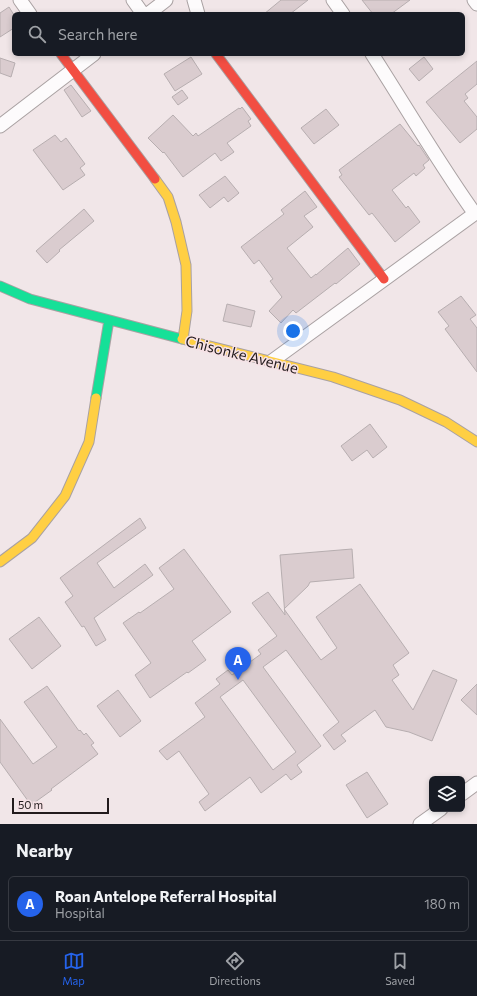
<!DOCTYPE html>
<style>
:root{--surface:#171b24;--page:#20242c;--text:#f1f3f6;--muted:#9ea1a6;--line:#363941;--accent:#2563eb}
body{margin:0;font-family:Commissioner,sans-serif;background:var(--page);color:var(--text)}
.controls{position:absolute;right:12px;bottom:12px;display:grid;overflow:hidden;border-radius:6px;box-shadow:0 2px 6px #0003}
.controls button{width:36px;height:36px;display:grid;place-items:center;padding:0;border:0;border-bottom:1px solid var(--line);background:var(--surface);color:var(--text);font:20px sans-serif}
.scale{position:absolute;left:12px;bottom:10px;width:97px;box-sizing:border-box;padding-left:4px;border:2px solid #221b1c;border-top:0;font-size:11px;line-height:14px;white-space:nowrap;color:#221b1c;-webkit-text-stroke:3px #f6e1e5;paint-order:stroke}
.you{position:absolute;left:293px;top:331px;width:14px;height:14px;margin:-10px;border:3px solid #fff;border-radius:50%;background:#1a73e8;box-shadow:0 0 0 6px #1a73e833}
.badge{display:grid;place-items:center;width:26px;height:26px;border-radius:50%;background:var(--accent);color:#fff;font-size:13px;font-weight:700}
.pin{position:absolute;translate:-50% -33px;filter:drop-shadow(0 1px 2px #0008)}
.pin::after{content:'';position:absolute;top:21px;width:14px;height:12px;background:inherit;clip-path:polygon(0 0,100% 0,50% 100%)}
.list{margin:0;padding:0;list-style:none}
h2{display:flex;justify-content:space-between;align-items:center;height:52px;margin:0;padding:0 16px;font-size:17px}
h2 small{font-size:13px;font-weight:400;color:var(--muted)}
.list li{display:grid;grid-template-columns:26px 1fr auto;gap:12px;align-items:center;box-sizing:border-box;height:56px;margin:0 8px 8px;padding:0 8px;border:1px solid var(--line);border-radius:6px}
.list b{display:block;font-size:15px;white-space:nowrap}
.list p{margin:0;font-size:13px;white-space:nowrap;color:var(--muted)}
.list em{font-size:13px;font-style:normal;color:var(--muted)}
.icon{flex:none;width:22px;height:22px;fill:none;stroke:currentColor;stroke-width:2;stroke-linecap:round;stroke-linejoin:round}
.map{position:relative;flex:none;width:477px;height:824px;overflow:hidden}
.search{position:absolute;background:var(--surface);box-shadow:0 2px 6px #0003;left:12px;right:12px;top:12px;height:44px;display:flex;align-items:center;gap:10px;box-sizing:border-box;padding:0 14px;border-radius:6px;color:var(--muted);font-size:15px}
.sheet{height:116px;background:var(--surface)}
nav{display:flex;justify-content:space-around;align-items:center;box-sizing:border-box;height:56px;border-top:1px solid var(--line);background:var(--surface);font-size:11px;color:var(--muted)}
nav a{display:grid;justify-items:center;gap:2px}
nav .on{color:var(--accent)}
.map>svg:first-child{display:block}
.building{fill:#dacccf;stroke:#b7aeb0;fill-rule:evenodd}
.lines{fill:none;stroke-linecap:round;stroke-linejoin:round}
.street-casing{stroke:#a9a1a2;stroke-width:15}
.fast-casing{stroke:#a9a1a2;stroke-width:11}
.slow-casing{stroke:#a9a1a2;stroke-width:11}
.jam-casing{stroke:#a9a1a2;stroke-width:11}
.street{stroke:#fdfbfc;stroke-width:13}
.fast{stroke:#16e098;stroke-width:9}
.slow{stroke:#ffcf43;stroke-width:9}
.jam{stroke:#f24e42;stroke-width:9}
.labels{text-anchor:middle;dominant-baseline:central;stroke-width:3;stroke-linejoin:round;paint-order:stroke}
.street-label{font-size:15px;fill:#221b1c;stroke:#f6e1e5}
</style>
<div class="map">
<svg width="477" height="824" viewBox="0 0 477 824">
<rect width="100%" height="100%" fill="#f1e6e8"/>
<path class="building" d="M281,0H308L290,14H264Z
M362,0H410L391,14H373Z
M9,7L14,15V28L0,37V13Z
M191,57L202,74L175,91L164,74Z
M424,57L433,69L419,81L409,69Z
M0,58L15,63L11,77L0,73Z
M477,61V84L465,94L468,98L464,101L477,117V129L460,143L426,102Z
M71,85L91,111L82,117L64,90Z
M182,90L188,98L178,105L172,97Z
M242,107L251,119L248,121L251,126L227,143L234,152L221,161L215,153L183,177L164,152L163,153L148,138L173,115L193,136L196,133L198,136L239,108L240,109Z
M326,109L339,125L314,144L301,128Z
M400,124L418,146L419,145L429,160L423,165L425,168L416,176L414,173L392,190L406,208L408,206L420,222L395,242L372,213L369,215L339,177L342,175L339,170Z
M55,135L61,142L66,138L85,164L80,168L85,175L63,190L33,150Z
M225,176L239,193L228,202L224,197L210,208L199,195Z
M305,191L317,207L304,216L313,227L287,248L311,278L316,274V275L348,248L360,264L336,284L335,283L296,313L293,310L281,323L269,311L282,297L270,281L273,279L259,260L254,264L241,247L284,214L281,210Z
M84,209L94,221L59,250L60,251L47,263L36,251Z
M461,296L476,315L470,319L477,328V372L445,329L449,326L438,312Z
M227,304L255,311L251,327L223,321Z
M370,424L387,447L373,458L367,450L352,461L341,446Z
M140,518L146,528L97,563L114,588L145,564L153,575L94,618L106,640L96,646L84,626L82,627L65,602L73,596L60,578Z
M184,549L231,612L192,641L206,660L188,673L187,672L150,698L135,675L151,663L123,623L139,612L140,613L174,589L159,568Z
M352,549L354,578L310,582L308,586L284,609L321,660L337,648L316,617L360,584L409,653L393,665L399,675L392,680L413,710L433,670L457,680L432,741L409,732L386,727L375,710L341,735L346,741L334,750L323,735L339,722L286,650L263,667L321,746L297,765L302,772L291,780L286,774L261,793L250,777L205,811L199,802L209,794L179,751L167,760L159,751L205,717L195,703L220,684L216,679L228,670L232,675L261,654L258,650L277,636L252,603L268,592L285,615L280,555ZM243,680L296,752L273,770L220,697Z
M39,617L61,646L32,669L9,639Z
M477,684V715L461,700Z
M47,686L79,731L80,730L84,735L86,733L94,743L91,745L98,754L51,789L52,790L31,805L0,762V719L33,764L57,747L24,702Z
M118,690L141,721L120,737L97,706Z
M367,772L388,804L367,818L346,785Z"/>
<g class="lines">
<defs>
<path id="street" d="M20,0L30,14
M133,0L143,14
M194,0L198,14
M333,0L343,14
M474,0L477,4
M148,14L166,0
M372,54C406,107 438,162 475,214
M0,126L94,54
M272,361L477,212
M462,794L477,783
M420,824L441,809"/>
<path id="fast" d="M0,286L30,299L182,339
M96,398L109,320"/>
<path id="slow" d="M155,179L168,197L176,222L186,265L187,311L183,339
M182,339L333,377L400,400L446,422L477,442
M0,562L32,538L65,496L89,442L96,398"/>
<path id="jam" d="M61,54L155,179
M216,54L384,279"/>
</defs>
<use href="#street" class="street-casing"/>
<use href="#fast" class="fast-casing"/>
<use href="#slow" class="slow-casing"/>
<use href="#jam" class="jam-casing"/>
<use href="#street" class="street"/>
<use href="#fast" class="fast"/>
<use href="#slow" class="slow"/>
<use href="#jam" class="jam"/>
</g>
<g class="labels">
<g class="street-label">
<text transform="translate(242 354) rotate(14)">Chisonke Avenue</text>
</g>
</g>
</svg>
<div class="controls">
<button><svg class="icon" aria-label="layers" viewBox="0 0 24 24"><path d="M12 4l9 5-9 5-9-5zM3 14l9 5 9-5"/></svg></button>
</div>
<div class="scale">50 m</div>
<div class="you"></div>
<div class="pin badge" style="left:238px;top:680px">A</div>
<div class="search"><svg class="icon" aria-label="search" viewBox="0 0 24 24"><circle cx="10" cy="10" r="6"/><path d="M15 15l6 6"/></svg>Search here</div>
</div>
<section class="sheet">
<h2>Nearby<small></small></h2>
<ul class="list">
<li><span class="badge">A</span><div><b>Roan Antelope Referral Hospital</b><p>Hospital</p></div><em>180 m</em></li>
</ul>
</section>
<nav>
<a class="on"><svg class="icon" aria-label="map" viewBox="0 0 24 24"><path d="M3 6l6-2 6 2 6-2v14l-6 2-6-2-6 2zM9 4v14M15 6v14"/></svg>Map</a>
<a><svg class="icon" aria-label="directions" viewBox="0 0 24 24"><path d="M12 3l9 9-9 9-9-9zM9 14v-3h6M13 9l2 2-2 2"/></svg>Directions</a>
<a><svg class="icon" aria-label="saved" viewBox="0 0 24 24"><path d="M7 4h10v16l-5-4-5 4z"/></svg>Saved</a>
</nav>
